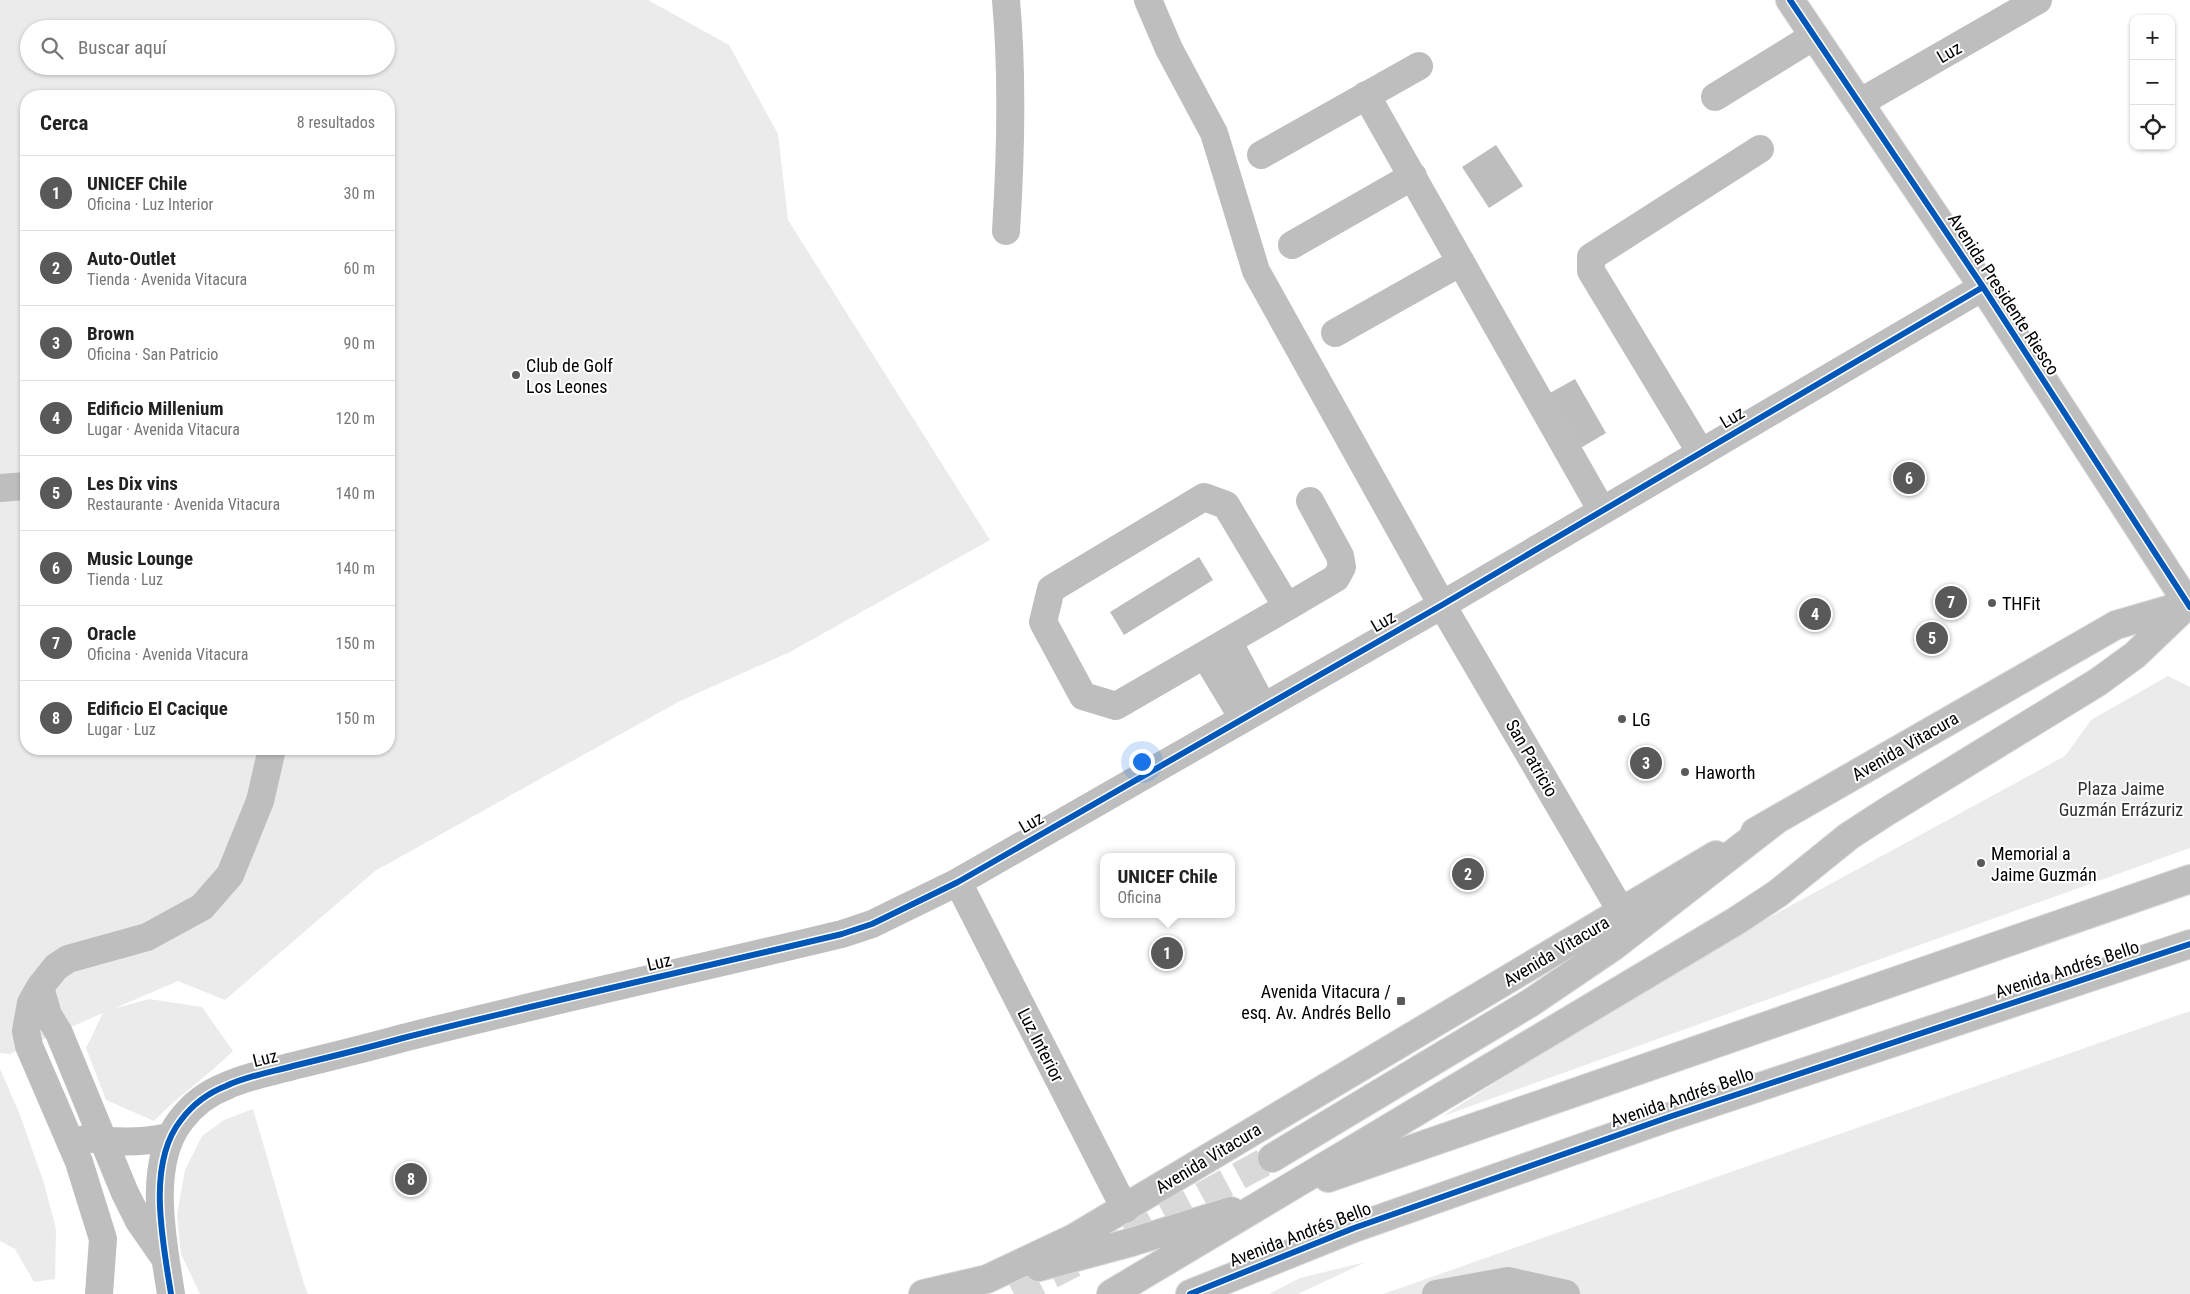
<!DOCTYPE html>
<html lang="es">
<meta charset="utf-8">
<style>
:root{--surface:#fff;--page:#f2f2f2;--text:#222;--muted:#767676;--line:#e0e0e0;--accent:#595959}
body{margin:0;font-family:"Roboto Condensed",sans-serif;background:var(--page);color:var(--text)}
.controls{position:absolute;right:15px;top:15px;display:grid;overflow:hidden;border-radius:10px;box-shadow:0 1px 4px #0004}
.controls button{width:45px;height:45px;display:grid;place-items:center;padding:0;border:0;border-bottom:1px solid var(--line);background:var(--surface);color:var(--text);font:25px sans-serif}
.you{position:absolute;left:1141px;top:761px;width:18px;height:18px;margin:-12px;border:4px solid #fff;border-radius:50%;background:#1a73e8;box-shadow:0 0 0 8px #1a73e833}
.badge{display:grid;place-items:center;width:32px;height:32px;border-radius:50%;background:var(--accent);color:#fff;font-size:16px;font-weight:700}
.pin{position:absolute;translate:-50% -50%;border:2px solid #fff;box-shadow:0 1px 5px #0006}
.popup{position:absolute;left:1100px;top:853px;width:135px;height:65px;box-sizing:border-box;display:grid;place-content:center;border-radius:10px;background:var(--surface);filter:drop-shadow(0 1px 4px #0005);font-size:16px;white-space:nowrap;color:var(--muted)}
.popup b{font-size:19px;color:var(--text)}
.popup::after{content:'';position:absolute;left:50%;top:100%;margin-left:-10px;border:10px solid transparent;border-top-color:var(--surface)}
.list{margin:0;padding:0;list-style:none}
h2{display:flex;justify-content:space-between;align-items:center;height:65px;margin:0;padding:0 20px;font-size:21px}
h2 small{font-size:16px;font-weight:400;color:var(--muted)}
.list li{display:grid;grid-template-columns:32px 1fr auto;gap:15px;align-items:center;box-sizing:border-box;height:75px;padding:0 20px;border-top:1px solid var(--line)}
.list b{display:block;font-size:19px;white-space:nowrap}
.list p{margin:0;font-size:16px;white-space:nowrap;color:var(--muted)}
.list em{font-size:16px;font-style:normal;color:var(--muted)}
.icon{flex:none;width:28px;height:28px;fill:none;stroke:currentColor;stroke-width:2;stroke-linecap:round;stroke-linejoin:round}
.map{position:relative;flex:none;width:2190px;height:1294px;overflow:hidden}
.search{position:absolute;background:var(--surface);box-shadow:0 1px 4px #0004;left:20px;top:20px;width:375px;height:55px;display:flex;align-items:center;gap:12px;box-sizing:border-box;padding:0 18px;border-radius:28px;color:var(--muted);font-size:19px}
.panel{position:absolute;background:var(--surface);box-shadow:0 1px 4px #0004;left:20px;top:90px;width:375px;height:665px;border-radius:20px}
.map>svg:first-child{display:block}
.green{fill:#ebebeb;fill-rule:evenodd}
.water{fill:#bdbdbd}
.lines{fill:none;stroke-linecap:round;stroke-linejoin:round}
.highway-tunnel{stroke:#d9d9d9;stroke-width:28;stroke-dasharray:28 14;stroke-linecap:butt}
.major-casing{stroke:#dbdbdb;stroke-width:30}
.highway-casing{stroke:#dbdbdb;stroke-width:30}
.minor{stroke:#bebebe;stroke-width:28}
.major{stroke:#bebebe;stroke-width:28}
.highway{stroke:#bebebe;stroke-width:28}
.cycleway-casing{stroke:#fff;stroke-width:9}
.cycleway{stroke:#0057b8;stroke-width:6}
.poi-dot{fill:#595959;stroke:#fff;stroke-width:2}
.labels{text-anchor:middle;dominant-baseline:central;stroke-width:4;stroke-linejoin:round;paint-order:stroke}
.street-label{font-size:18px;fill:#000;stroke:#fff}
.poi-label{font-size:18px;fill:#000;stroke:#fff;text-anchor:start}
.park-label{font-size:18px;fill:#313131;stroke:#fff}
</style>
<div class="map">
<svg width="2190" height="1294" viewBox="0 0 2190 1294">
<rect width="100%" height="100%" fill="#fff"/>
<path class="green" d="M0,0H648L729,45L778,134L788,220L990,540L790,652L680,701L375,871L225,1000L178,981L113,1009L149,999L202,1007L233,1051C208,1076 179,1095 154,1121L106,1100L86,1048L103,1013L10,1054L0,1053ZM29,29H386V66H29ZM26,96H389V749H26Z
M2168,676L2190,687V848L1443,1116L1660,977L2065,756L2091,720Z
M2190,1011V1294H1383Z
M0,1069L20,1115L44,1183L56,1229L55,1279L34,1282L15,1249L0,1241Z
M253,1109L304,1284L308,1294H200L181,1254L177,1215L185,1170L202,1136L224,1120Z
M1366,1262L1298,1294H1269L1300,1278Z"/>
<path class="water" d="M1496,145L1523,186L1489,208L1462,167Z
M1575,379L1606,433L1579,449L1548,394Z
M1199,557L1213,580L1124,635L1110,612Z"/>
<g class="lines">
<path class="highway-tunnel" d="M1128,1236L1272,1158
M1014,1294L1074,1263"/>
<defs>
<path id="major" d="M1790,0L1983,287L2190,607
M1755,832L2116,625L2188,604
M1328,1178L2190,879
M1039,1267L1132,1242L1231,1211
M923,1294L987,1279L1074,1238L1716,855
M1111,1294L1736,921L1777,894L1849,836L1886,812L2098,682L2135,655L2184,608
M1190,1294L1354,1228L1669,1117L2190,944"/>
<path id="highway" d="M1272,1158L1530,1003L1614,946L1775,821"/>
</defs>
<use href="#major" class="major-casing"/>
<use href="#highway" class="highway-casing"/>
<path class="minor" d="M1006,0C1013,78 1011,153 1006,231
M1148,0L1169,49L1214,133L1256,271L1442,605L1621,911
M1366,95L1602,511
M1715,97L1814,36
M1859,103L2038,0
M1261,155L1419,66
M1292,245L1413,176
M1335,333L1461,262
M1701,453L1591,271V257L1760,149
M0,488L26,486
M1204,497L1226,505L1287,607L1116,706L1083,696L1043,622L1051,589Z
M1287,607L1336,578L1342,567L1340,556L1310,501
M1228,641L1263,707
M1205,655L1243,718
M958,882L1125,1209
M40,987L48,1015L59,1033L125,1193L139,1221L164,1257
M87,1138C115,1143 141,1143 170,1137
M99,1294L103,1239L79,1162L29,1046L26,1031L31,1003L40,987L56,967L68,959L147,937L202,907L230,875L260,801L272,749
M171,1294C163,1242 146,1164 181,1120C193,1104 208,1093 226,1086C247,1076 271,1072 293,1066C330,1057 367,1048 403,1038C549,1001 696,969 842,934L872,924L958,882L1442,605L1983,287
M1436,1294L1508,1281L1566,1294"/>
<use href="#major" class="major"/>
<use href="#highway" class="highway"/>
<defs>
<path id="cycleway" d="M1790,0L1983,287L2190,607
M171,1294C163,1242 146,1164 181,1120C193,1104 208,1093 226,1086C247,1076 271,1072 293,1066C330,1057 367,1048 403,1038C549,1001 696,969 842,934L872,924L958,882L1442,605L1983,287
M1190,1294L1354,1228L1669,1117L2190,944"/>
</defs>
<use href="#cycleway" class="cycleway-casing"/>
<use href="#cycleway" class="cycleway"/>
</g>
<g class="poi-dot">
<circle cx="516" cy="375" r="5"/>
<circle cx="1992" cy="603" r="5"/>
<circle cx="1622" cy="719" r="5"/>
<circle cx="1685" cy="772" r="5"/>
<circle cx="1981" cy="863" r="5"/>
<rect x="1396" y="996" width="10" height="10" rx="2.5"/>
</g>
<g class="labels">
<g class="street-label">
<text transform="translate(1949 52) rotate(-30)">Luz</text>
<text transform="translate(2004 294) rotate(57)">Avenida Presidente Riesco</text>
<text transform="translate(1732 417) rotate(-31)">Luz</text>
<text transform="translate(1383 621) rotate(-30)">Luz</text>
<text transform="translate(1905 746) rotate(-30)">Avenida Vitacura</text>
<text transform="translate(1532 758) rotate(60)">San Patricio</text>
<text transform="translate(1031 822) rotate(-30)">Luz</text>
<text transform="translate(1556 951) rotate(-31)">Avenida Vitacura</text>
<text transform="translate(659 962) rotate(-13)">Luz</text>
<text transform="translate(2067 969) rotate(-18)">Avenida Andrés Bello</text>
<text transform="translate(1041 1045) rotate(63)">Luz Interior</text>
<text transform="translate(265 1058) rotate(-14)">Luz</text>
<text transform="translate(1682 1097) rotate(-19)">Avenida Andrés Bello</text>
<text transform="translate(1208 1158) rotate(-31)">Avenida Vitacura</text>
<text transform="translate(1300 1234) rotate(-21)">Avenida Andrés Bello</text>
</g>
<g class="poi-label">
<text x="526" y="365">Club de Golf<tspan x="526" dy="21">Los Leones</tspan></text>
<text x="2002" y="603">THFit</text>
<text x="1632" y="719">LG</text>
<text x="1695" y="772">Haworth</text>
<text x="1991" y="853">Memorial a<tspan x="1991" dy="21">Jaime Guzmán</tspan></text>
<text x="1391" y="991" text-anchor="end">Avenida Vitacura /<tspan x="1391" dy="21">esq. Av. Andrés Bello</tspan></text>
</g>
<g class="park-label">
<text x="2121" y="788">Plaza Jaime<tspan x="2121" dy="21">Guzmán Errázuriz</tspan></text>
</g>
</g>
</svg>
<div class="controls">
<button>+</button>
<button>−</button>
<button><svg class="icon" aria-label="locate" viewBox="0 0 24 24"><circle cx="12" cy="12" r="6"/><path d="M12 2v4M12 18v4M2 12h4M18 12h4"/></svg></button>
</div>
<div class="you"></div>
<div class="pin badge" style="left:1167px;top:953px">1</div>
<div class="popup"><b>UNICEF Chile</b>Oficina</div>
<div class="pin badge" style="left:1468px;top:874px">2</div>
<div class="pin badge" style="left:1646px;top:763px">3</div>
<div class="pin badge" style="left:1815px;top:614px">4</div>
<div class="pin badge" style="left:1932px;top:638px">5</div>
<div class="pin badge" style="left:1909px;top:478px">6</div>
<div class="pin badge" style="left:1951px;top:602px">7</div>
<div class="pin badge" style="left:411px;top:1179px">8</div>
<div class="search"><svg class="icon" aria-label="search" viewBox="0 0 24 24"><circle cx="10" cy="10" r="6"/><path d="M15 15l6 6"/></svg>Buscar aquí</div>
<section class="panel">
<h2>Cerca<small>8 resultados</small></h2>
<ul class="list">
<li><span class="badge">1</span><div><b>UNICEF Chile</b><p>Oficina · Luz Interior</p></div><em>30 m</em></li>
<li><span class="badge">2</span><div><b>Auto-Outlet</b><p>Tienda · Avenida Vitacura</p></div><em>60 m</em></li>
<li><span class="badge">3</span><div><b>Brown</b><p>Oficina · San Patricio</p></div><em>90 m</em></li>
<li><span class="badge">4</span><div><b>Edificio Millenium</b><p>Lugar · Avenida Vitacura</p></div><em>120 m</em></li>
<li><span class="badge">5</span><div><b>Les Dix vins</b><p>Restaurante · Avenida Vitacura</p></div><em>140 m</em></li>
<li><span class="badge">6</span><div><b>Music Lounge</b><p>Tienda · Luz</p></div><em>140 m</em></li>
<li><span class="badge">7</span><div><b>Oracle</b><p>Oficina · Avenida Vitacura</p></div><em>150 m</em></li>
<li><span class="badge">8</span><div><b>Edificio El Cacique</b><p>Lugar · Luz</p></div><em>150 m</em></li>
</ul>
</section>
</div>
